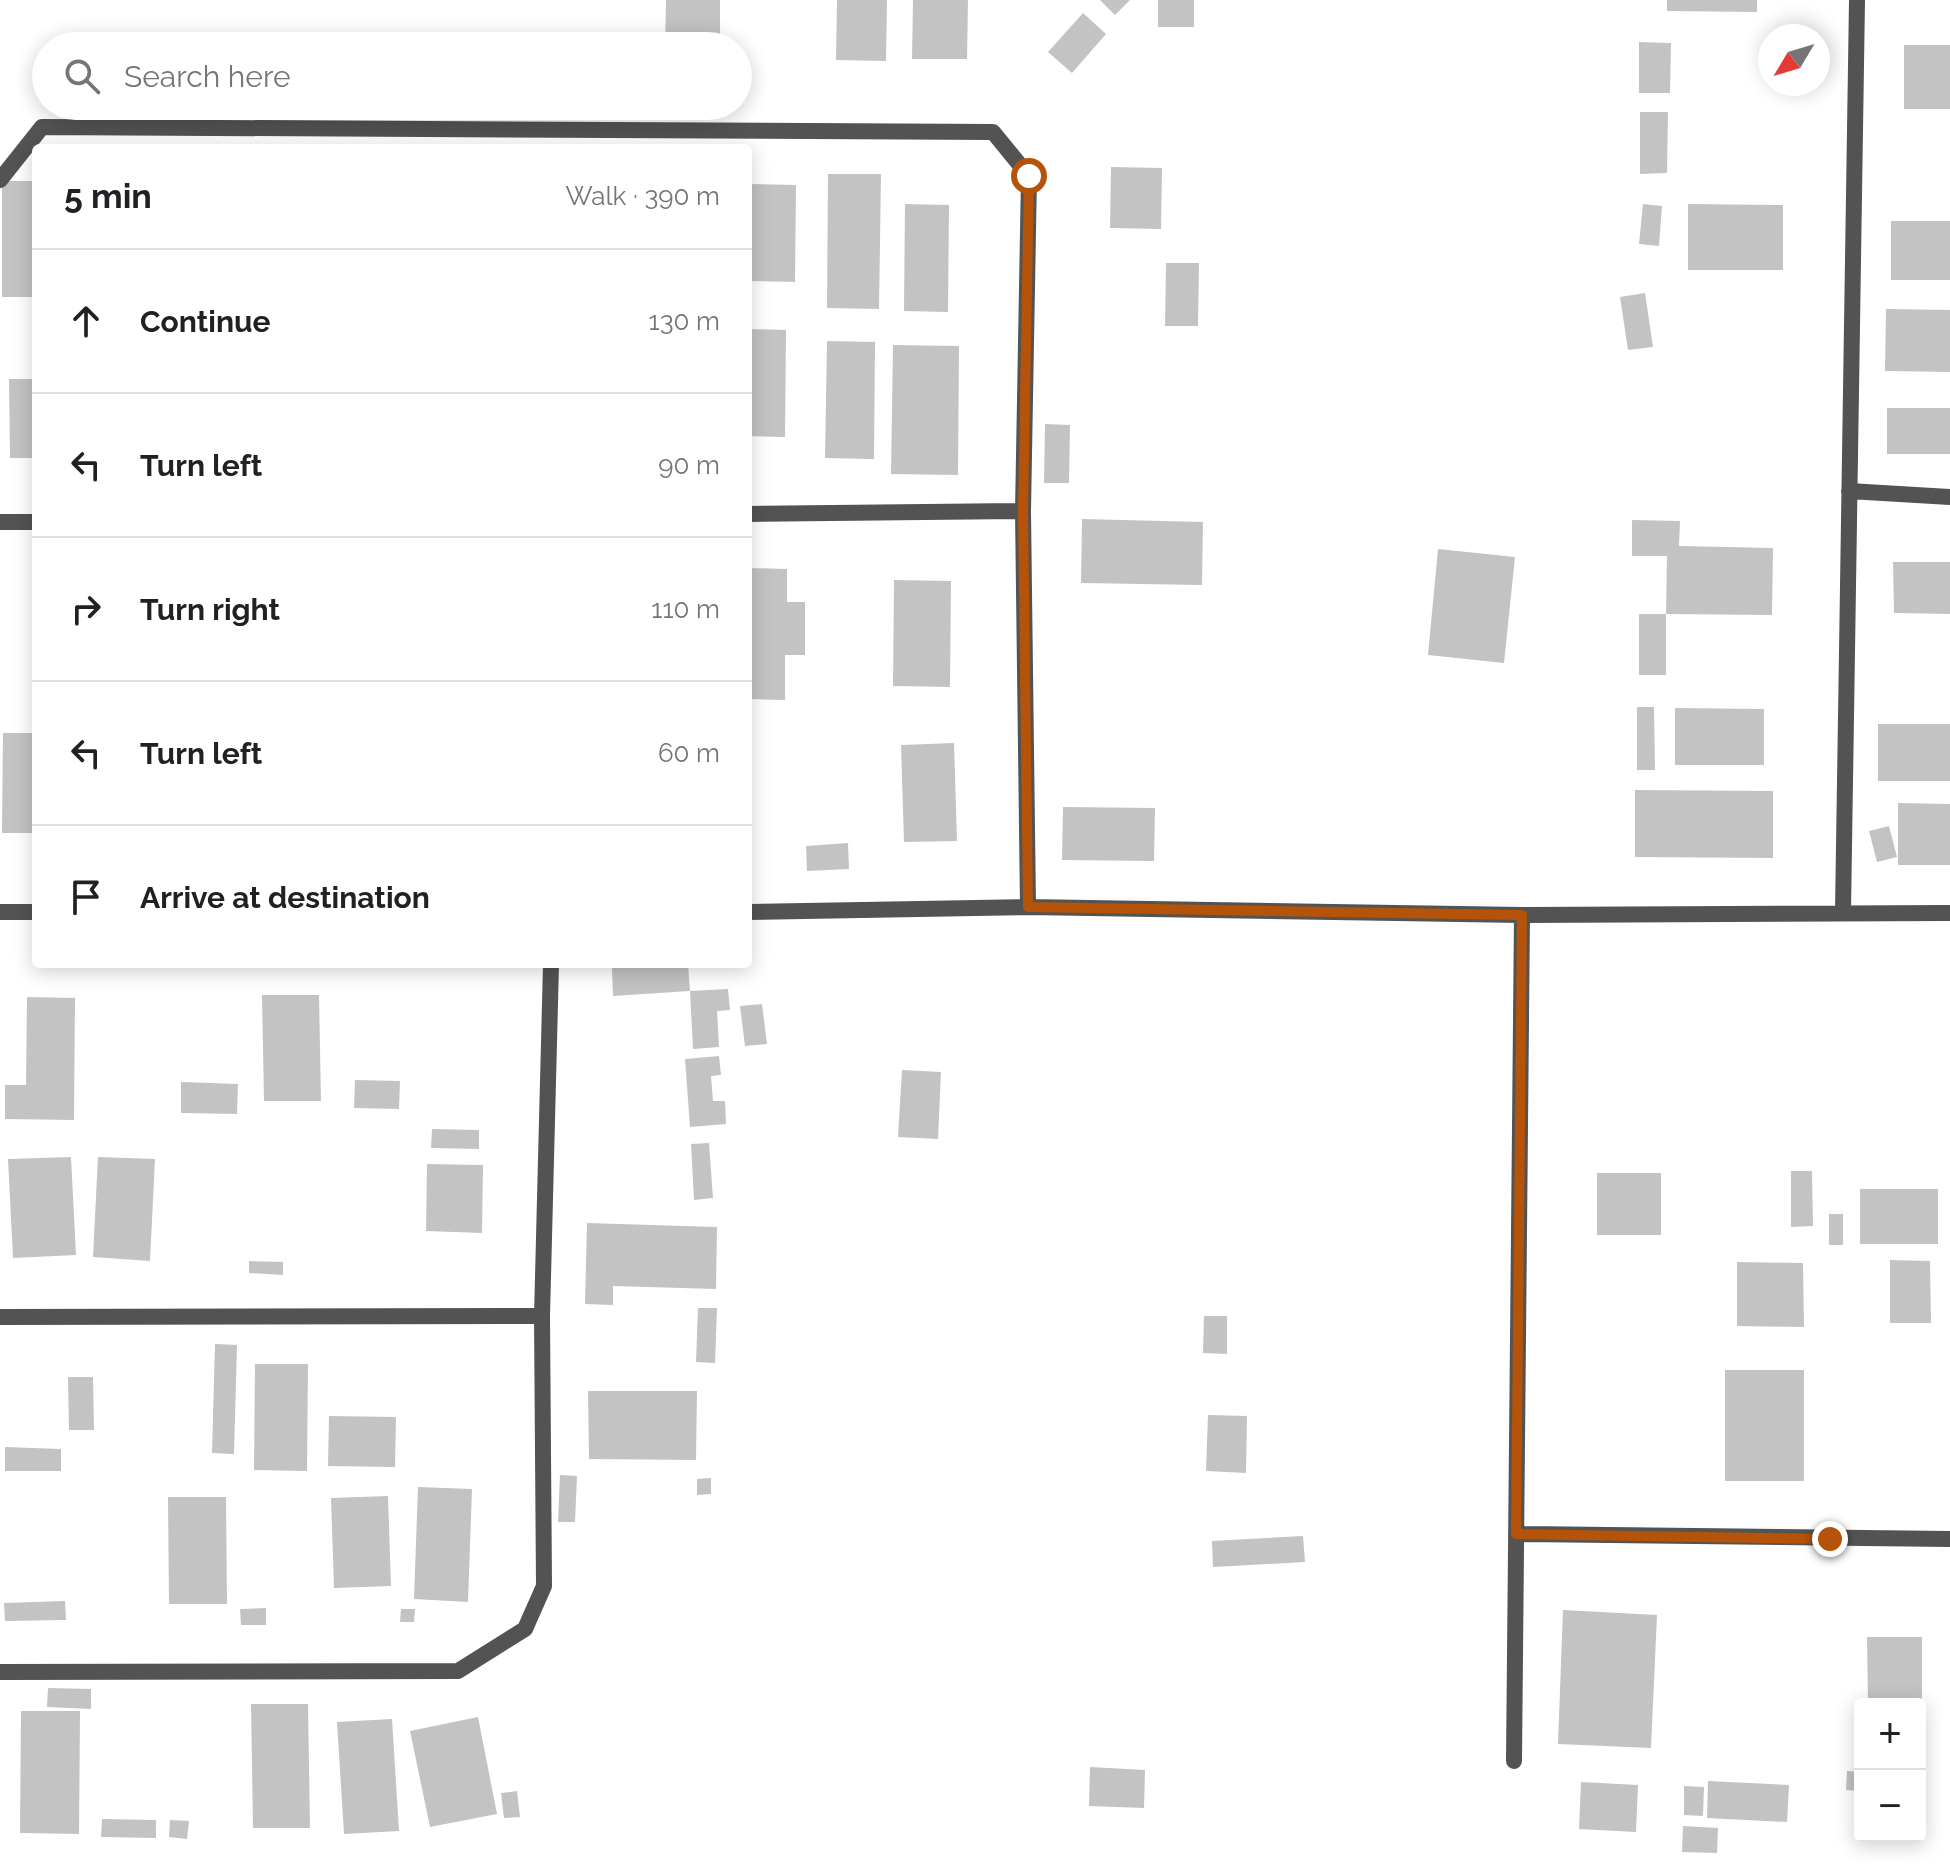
<!DOCTYPE html>
<meta charset="utf-8">
<style>
:root{--surface:#fff;--page:#f2f2f2;--text:#202124;--muted:#757577;--line:#e0e0e0}
body{margin:0;font-family:Raleway,sans-serif;background:var(--page);color:var(--text)}
.controls{position:absolute;right:24px;bottom:24px;display:grid;overflow:hidden;border-radius:8px;box-shadow:0 4px 20px #0003}
.controls button{width:72px;height:72px;display:grid;place-items:center;padding:0;border:0;border-bottom:2px solid var(--line);background:var(--surface);color:var(--text);font:40px sans-serif}
.compass{position:absolute;left:1758px;top:24px;width:72px;height:72px;border-radius:50%;background:var(--surface);box-shadow:0 4px 20px #0003;rotate:232deg}
.stop{position:absolute;width:24px;height:24px;margin:-18px;border:6px solid #b45309;border-radius:50%;background:#fff}
.stop.end{background:#b45309;border-color:#fff;box-shadow:0 2px 8px #0008}
.list{margin:0;padding:0;list-style:none}
h2{display:flex;justify-content:space-between;align-items:center;height:104px;margin:0;padding:0 32px;font-size:34px}
h2 small{font-size:26px;font-weight:400;color:var(--muted)}
.list li{display:grid;grid-template-columns:52px 1fr auto;gap:24px;align-items:center;box-sizing:border-box;height:144px;padding:0 32px;border-top:2px solid var(--line)}
.list b{display:block;font-size:30px;white-space:nowrap}
.list em{font-size:26px;font-style:normal;color:var(--muted)}
.icon{flex:none;width:44px;height:44px;fill:none;stroke:currentColor;stroke-width:2;stroke-linecap:round;stroke-linejoin:round}
.map{position:relative;flex:none;width:1950px;height:1866px;overflow:hidden}
.search{position:absolute;background:var(--surface);box-shadow:0 4px 20px #0003;left:32px;top:32px;width:720px;height:88px;display:flex;align-items:center;gap:20px;box-sizing:border-box;padding:0 28px;border-radius:44px;color:var(--muted);font-size:30px}
.panel{position:absolute;background:var(--surface);box-shadow:0 4px 20px #0003;left:32px;top:144px;width:720px;height:824px;border-radius:8px}
.map>svg:first-child{display:block}
.building{fill:#c3c3c3}
.lines{fill:none;stroke-linecap:round;stroke-linejoin:round}
.minor{stroke:#535353;stroke-width:16}
.route{stroke:#b45309;stroke-width:10}
</style>
<div class="map">
<svg width="1950" height="1866" viewBox="0 0 1950 1866">
<rect width="100%" height="100%" fill="#fff"/>
<path class="building" d="M666,0H720V46H665Z
M837,0H887L886,61L836,60Z
M913,0H968L967,59H912Z
M1100,0H1130L1115,15Z
M1158,0H1194V27H1158Z
M1667,0H1757V12L1667,11Z
M1083,13L1106,34L1072,73L1048,52Z
M1639,42L1671,43L1670,93H1639Z
M1904,45H1950V109H1904Z
M1640,112H1668L1667,173L1640,174Z
M1111,167L1162,168L1161,229L1110,228Z
M828,174H881L879,309L827,308Z
M2,181H36V297H2Z
M748,184L796,185L795,282L748,281Z
M905,204L949,205L948,312L904,311Z
M1643,204L1662,206L1659,246L1639,244Z
M1688,204L1783,205V270H1688Z
M1891,221H1950V280H1891Z
M1166,263H1199L1198,326H1165Z
M1645,293L1653,347L1628,350L1620,297Z
M1886,309L1950,310V372L1885,371Z
M748,329L786,330L785,437L748,436Z
M827,341L875,342L874,459L825,458Z
M893,345L959,346L958,475L891,474Z
M9,379H36V458H10Z
M1887,408H1950V454H1887Z
M1045,424L1070,425L1069,483H1044Z
M1082,519L1203,522L1202,585L1081,583Z
M1632,520L1680,521L1679,546L1773,548L1772,615L1666,614L1667,556H1632Z
M1438,549L1515,557L1504,663L1428,655Z
M1893,562H1950V614L1894,613Z
M748,568L787,569V602H805V655H785V700L748,699Z
M894,580L951,581L950,687L893,686Z
M1639,614H1666V675H1639Z
M1637,707H1654L1655,770H1637Z
M1675,708L1764,709V765H1675Z
M1878,724H1950V781H1878Z
M3,733H36V833H2Z
M954,743L957,841L904,842L901,745Z
M1635,790L1773,791V858L1635,857Z
M1898,803L1950,804V865H1898Z
M1063,807L1155,808L1154,861L1062,860Z
M1889,826L1897,857L1877,862L1869,831Z
M848,843L849,869L807,871L806,846Z
M657,964H688L690,991L613,996L612,967Z
M728,989L730,1010L717,1011L719,1047L693,1049L690,991Z
M262,995H319L321,1101H264Z
M27,997L75,998L74,1120L5,1119V1085H26Z
M762,1004L767,1044L745,1046L740,1006Z
M719,1056L721,1075L711,1076L713,1101H725L726,1124L690,1127L685,1059Z
M902,1070L941,1072L938,1139L898,1137Z
M355,1080L400,1081L399,1109L354,1108Z
M181,1082L238,1084L237,1114L181,1113Z
M432,1129L479,1130V1149L431,1148Z
M709,1143L713,1198L694,1200L691,1144Z
M71,1157L76,1255L13,1258L8,1159Z
M98,1157L155,1159L150,1261L93,1257Z
M427,1164L483,1165L482,1233L426,1231Z
M1791,1171H1812L1813,1226L1791,1227Z
M1597,1173H1661V1235H1597Z
M1860,1189H1938V1244H1860Z
M1829,1214H1843V1245H1829Z
M587,1223L717,1227L716,1289L613,1286V1305L585,1304Z
M1890,1260L1930,1261L1931,1323H1890Z
M249,1261L283,1262V1275L249,1273Z
M1737,1262L1803,1263L1804,1327L1737,1326Z
M698,1308H717L715,1363L696,1362Z
M1204,1316H1227V1354L1203,1353Z
M215,1344L237,1345L234,1454L212,1453Z
M255,1364H308L307,1471L254,1470Z
M1725,1370H1804V1481H1725Z
M68,1377H93L94,1430H69Z
M588,1391H697L696,1460L589,1459Z
M1208,1415L1247,1416L1246,1473L1206,1471Z
M329,1416L396,1417L395,1467L328,1466Z
M5,1447L61,1449V1471H5Z
M560,1475L577,1476L575,1522H558Z
M711,1478V1494L697,1495V1479Z
M418,1487L472,1489L468,1602L414,1599Z
M388,1496L391,1586L334,1588L331,1498Z
M168,1497H226L227,1604H169Z
M1303,1536L1305,1562L1213,1567L1212,1541Z
M65,1601L66,1620L5,1621L4,1603Z
M266,1608V1625H241L240,1609Z
M401,1609H415L414,1622H400Z
M1563,1610L1657,1615L1651,1748L1558,1744Z
M1867,1637H1922V1704H1868Z
M48,1688L91,1689V1709L47,1707Z
M251,1704H308L310,1828H253Z
M21,1711H80L79,1834L20,1833Z
M478,1717L497,1814L430,1827L410,1731Z
M392,1719L399,1831L344,1834L337,1722Z
M1090,1767L1145,1770L1144,1808L1089,1806Z
M1847,1771L1860,1772V1791L1846,1790Z
M1708,1781L1789,1785L1787,1822L1707,1818Z
M1581,1782L1638,1785L1636,1832L1579,1829Z
M1684,1786L1704,1787L1703,1816L1684,1815Z
M517,1791L520,1817L504,1818L501,1793Z
M102,1819L156,1820V1838L101,1837Z
M170,1820L189,1821L187,1839L169,1837Z
M1683,1826L1718,1828L1717,1853L1682,1852Z"/>
<g class="lines">
<path class="minor" d="M0,180L42,127L993,132L1029,176L1023,511L1028,907
M1849,491L1950,497
M748,514L1023,511
M0,522H36
M0,912H36
M748,912L1028,907L1522,915L1950,913
M1843,912L1857,0
M0,1317L542,1316
M1516,1534L1950,1539
M0,1672L458,1671L525,1629L544,1586L542,1316L551,964
M1514,1761L1522,915"/>
</g>
<g class="lines">
<path class="route" d="M1029,176L1023,511L1028,907L1522,915L1516,1534L1830,1539"/>
</g>
</svg>
<div class="controls">
<button>+</button>
<button>−</button>
</div>
<svg class="compass" viewBox="-18 -18 36 36"><path d="M0-13l5 13h-10z" fill="#e53935"/><path d="M0 13l5-13h-10z" fill="#757577"/></svg>
<div class="stop" style="left:1029px;top:176px"></div>
<div class="stop end" style="left:1830px;top:1539px"></div>
<div class="search"><svg class="icon" aria-label="search" viewBox="0 0 24 24"><circle cx="10" cy="10" r="6"/><path d="M15 15l6 6"/></svg>Search here</div>
<section class="panel">
<h2>5 min<small>Walk · 390 m</small></h2>
<ul class="list">
<li><svg class="icon" aria-label="ahead" viewBox="0 0 24 24"><path d="M12 20V5M6 11l6-6 6 6"/></svg><div><b>Continue</b></div><em>130 m</em></li>
<li><svg class="icon" aria-label="left" viewBox="0 0 24 24"><path d="M17 20v-9H6M10 6l-5 5 5 5"/></svg><div><b>Turn left</b></div><em>90 m</em></li>
<li><svg class="icon" aria-label="right" viewBox="0 0 24 24"><path d="M7 20v-9h11M14 6l5 5-5 5"/></svg><div><b>Turn right</b></div><em>110 m</em></li>
<li><svg class="icon" aria-label="left" viewBox="0 0 24 24"><path d="M17 20v-9H6M10 6l-5 5 5 5"/></svg><div><b>Turn left</b></div><em>60 m</em></li>
<li><svg class="icon" aria-label="arrive" viewBox="0 0 24 24"><path d="M6 21V4h12l-3 4 3 4H6"/></svg><div><b>Arrive at destination</b></div></li>
</ul>
</section>
</div>
